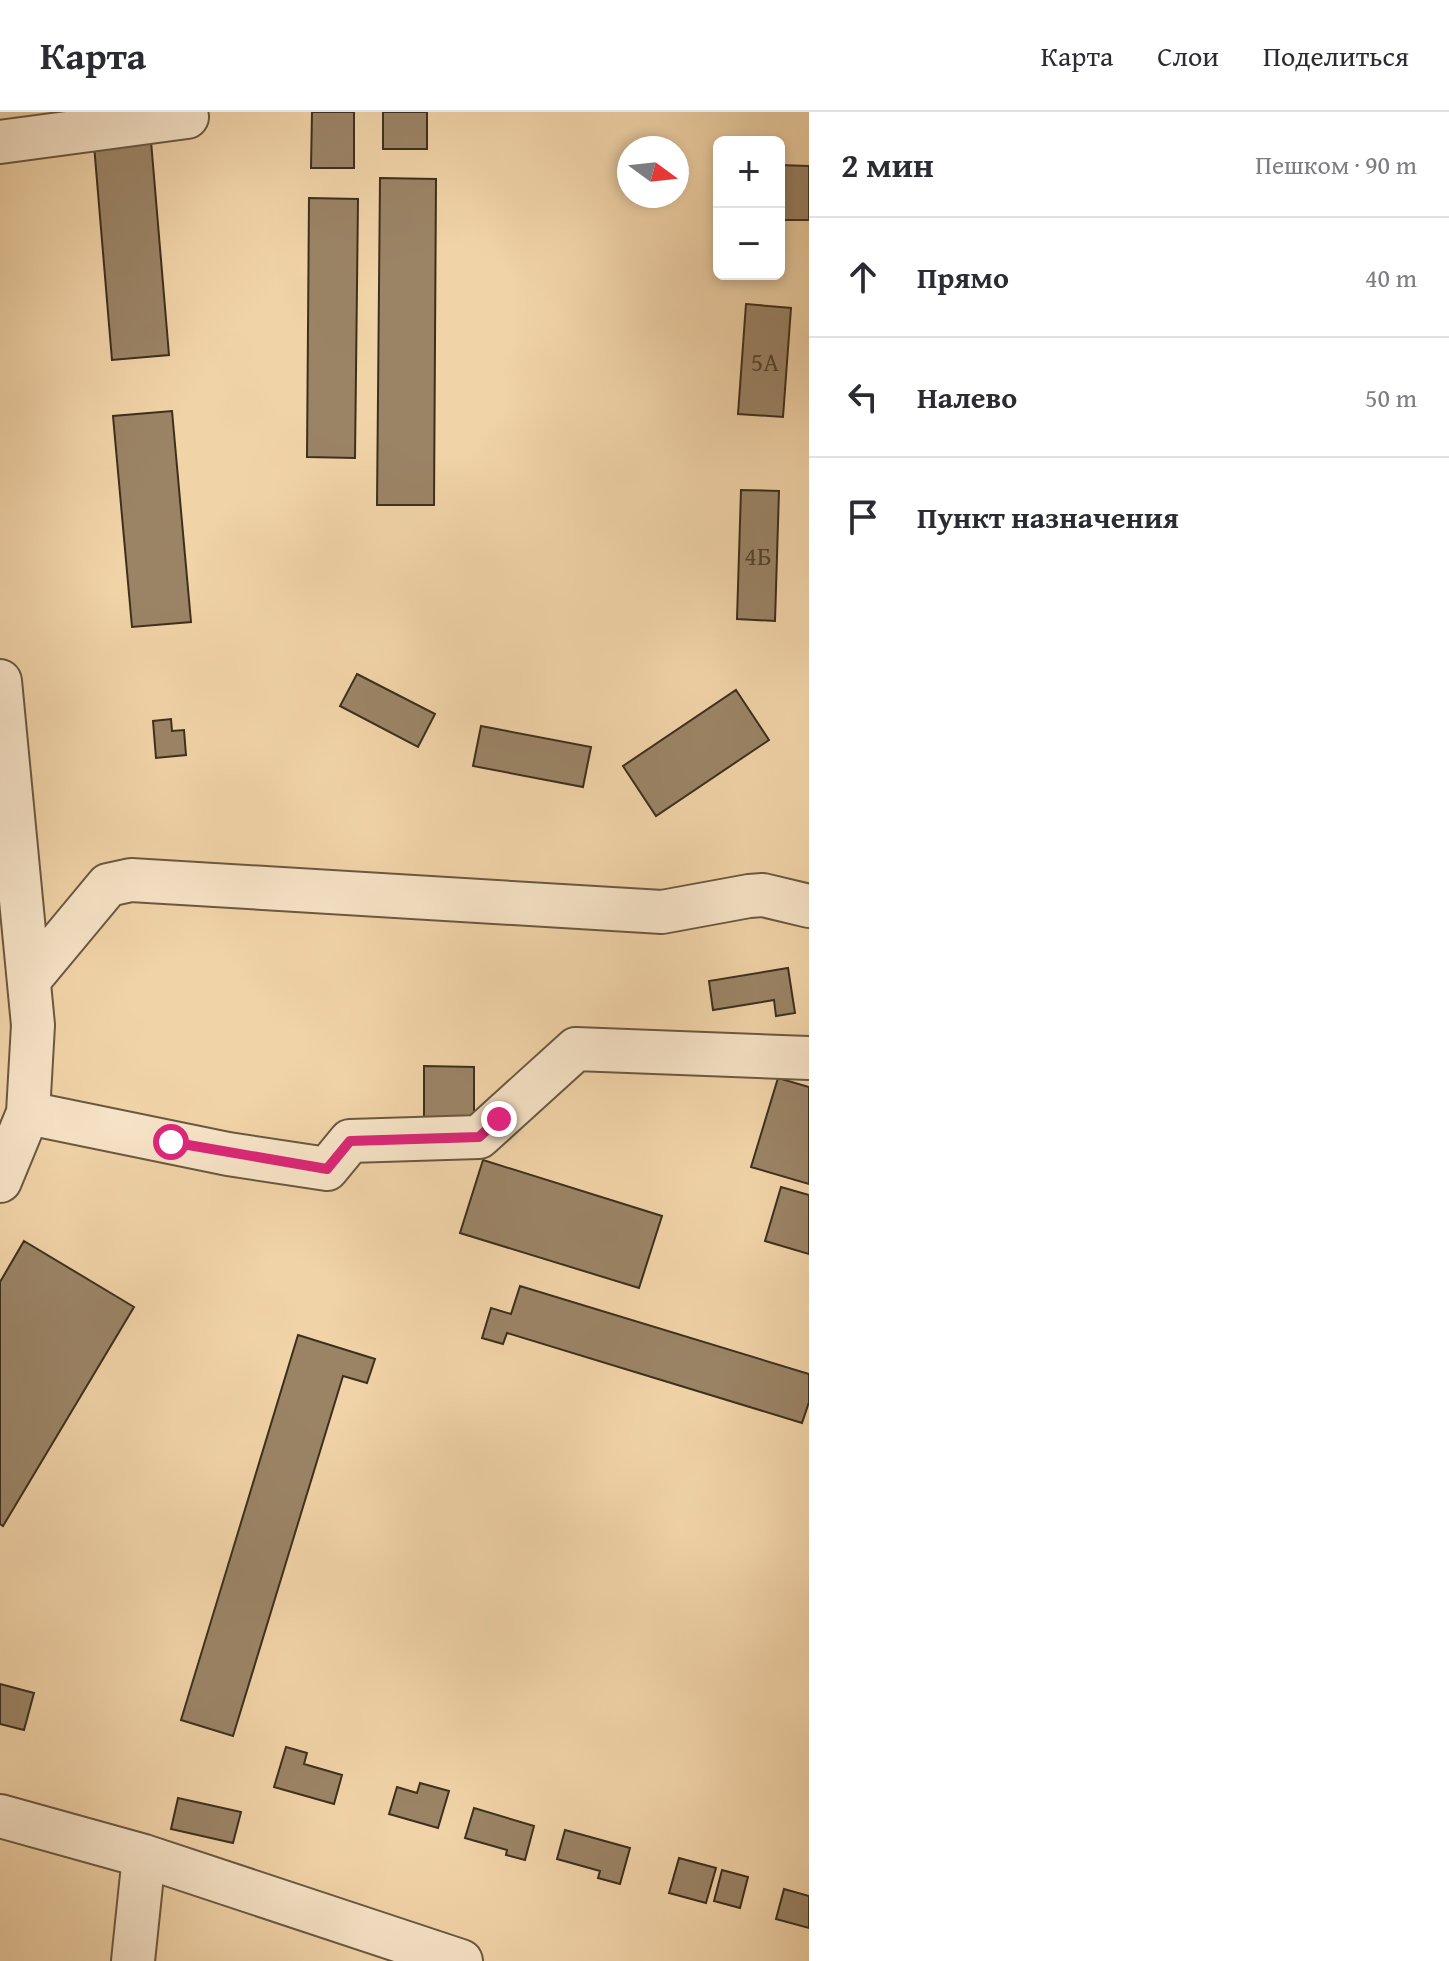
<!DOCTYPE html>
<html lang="ru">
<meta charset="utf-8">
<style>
:root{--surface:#fff;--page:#f7f7f7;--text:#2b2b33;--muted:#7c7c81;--line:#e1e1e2}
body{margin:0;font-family:"Gentium Book Plus",serif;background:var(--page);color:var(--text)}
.controls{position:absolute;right:24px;top:24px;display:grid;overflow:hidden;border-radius:12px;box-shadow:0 4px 12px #0003}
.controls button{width:72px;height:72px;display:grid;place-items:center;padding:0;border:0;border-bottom:2px solid var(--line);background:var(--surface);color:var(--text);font:40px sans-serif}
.compass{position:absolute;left:617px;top:24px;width:72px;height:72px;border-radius:50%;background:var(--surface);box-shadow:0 4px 12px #0003;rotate:105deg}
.stop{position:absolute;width:24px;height:24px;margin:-18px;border:6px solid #db2777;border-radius:50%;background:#fff}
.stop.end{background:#db2777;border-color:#fff;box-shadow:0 2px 8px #0008}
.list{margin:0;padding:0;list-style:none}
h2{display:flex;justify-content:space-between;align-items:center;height:104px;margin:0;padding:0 32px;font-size:34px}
h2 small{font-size:26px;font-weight:400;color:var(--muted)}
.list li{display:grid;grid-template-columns:52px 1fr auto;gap:24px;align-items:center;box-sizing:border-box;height:120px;padding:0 32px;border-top:2px solid var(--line)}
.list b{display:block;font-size:30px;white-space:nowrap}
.list em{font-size:26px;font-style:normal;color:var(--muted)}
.icon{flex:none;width:44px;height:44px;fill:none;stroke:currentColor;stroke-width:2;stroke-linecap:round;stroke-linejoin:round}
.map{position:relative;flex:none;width:809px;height:1849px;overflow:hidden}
header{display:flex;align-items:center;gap:48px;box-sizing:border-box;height:112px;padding:0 40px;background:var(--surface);border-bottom:2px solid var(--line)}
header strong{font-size:38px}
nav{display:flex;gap:44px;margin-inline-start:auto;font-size:28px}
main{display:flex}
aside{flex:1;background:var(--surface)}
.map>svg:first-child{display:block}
.building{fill:#9b8466;stroke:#3d2f1e;stroke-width:2}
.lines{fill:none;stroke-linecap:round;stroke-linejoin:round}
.minor-casing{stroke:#6a5840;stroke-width:46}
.minor{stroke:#f6e2c6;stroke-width:42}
.route{stroke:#db2777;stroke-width:10}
.labels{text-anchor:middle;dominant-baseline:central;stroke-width:6;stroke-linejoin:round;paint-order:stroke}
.number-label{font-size:26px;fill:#544430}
</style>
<header>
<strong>Карта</strong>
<nav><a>Карта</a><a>Слои</a><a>Поделиться</a></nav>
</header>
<main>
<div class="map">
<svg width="809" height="1849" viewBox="0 0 809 1849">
<rect width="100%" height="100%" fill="#f1d3a8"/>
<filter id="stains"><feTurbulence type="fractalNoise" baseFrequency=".0025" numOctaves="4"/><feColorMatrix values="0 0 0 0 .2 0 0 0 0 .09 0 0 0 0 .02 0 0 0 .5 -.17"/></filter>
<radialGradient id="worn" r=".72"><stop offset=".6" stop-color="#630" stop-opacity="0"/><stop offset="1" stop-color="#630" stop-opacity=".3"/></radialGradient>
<path class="building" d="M312,0H354V56H311Z
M383,0H427V37H383Z
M151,29L169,243L112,248L94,33Z
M779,53L809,54V108H779Z
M380,66L436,67L434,393H377Z
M309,86L358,87L355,346L307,345Z
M746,192L791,196L783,305L738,302Z
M172,299L191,510L132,515L113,304Z
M741,378L779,379L775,509L737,507Z
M357,562L435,602L418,635L340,594Z
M736,578L769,628L656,704L623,654Z
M171,607L172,619L184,618L186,643L156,646L153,609Z
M481,614L591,635L583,675L473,654Z
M788,856L795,901L776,904L774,888L713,898L709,869Z
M424,954L474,955V1009H424Z
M778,966L809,975V1072L751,1055Z
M483,1048L662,1104L639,1176L460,1121Z
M781,1075L809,1083V1142L765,1129Z
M24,1129L134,1195L3,1414L0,1412V1170Z
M520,1174L809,1262V1290L802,1311L507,1221L503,1232L482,1226L491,1196L511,1202Z
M298,1223L375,1247L367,1271L343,1264L233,1624L181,1608Z
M0,1572L34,1581L24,1618L0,1612Z
M286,1635L307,1641L304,1652L342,1663L334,1692L274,1675Z
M420,1671L449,1679L438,1716L389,1702L397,1675L417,1681Z
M178,1686L241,1700L233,1731L171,1717Z
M474,1696L534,1714L525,1748L506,1743L507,1738L465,1726Z
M565,1718L630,1736L620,1772L598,1766L600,1759L557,1747Z
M679,1746L716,1756L706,1791L669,1781Z
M722,1758L748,1765L740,1796L714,1789Z
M784,1777L809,1784V1816L776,1807Z"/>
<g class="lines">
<defs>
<path id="minor" d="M0,30L187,5L186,0
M0,569L33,913L28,1001L0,1069
M29,868L108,773L131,768L662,800L749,784L763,783L809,794
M28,1001L228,1042L327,1057L350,1029L479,1025L576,937L809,946
M0,1704L144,1744L461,1849
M133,1849L144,1744"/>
</defs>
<use href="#minor" class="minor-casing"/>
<use href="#minor" class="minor"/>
</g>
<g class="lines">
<path class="route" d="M171,1030L327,1057L350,1029L479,1025L499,1007"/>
</g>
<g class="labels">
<g class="number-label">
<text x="765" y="249">5А</text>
<text x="758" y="443">4Б</text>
</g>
</g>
<rect width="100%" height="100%" filter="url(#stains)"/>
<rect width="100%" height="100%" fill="url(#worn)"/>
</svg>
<div class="controls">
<button>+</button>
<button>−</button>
</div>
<svg class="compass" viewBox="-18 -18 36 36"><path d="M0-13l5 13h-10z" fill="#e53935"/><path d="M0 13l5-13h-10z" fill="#7c7c81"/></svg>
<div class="stop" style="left:171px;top:1030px"></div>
<div class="stop end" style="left:499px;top:1007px"></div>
</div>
<aside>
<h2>2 мин<small>Пешком · 90 m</small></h2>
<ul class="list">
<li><svg class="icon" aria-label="ahead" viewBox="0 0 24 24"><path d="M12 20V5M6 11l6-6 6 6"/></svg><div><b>Прямо</b></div><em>40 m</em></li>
<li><svg class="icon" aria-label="left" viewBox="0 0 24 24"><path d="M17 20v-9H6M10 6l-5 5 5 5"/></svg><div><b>Налево</b></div><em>50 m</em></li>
<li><svg class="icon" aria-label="arrive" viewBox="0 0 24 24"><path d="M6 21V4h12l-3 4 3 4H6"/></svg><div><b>Пункт назначения</b></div></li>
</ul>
</aside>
</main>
